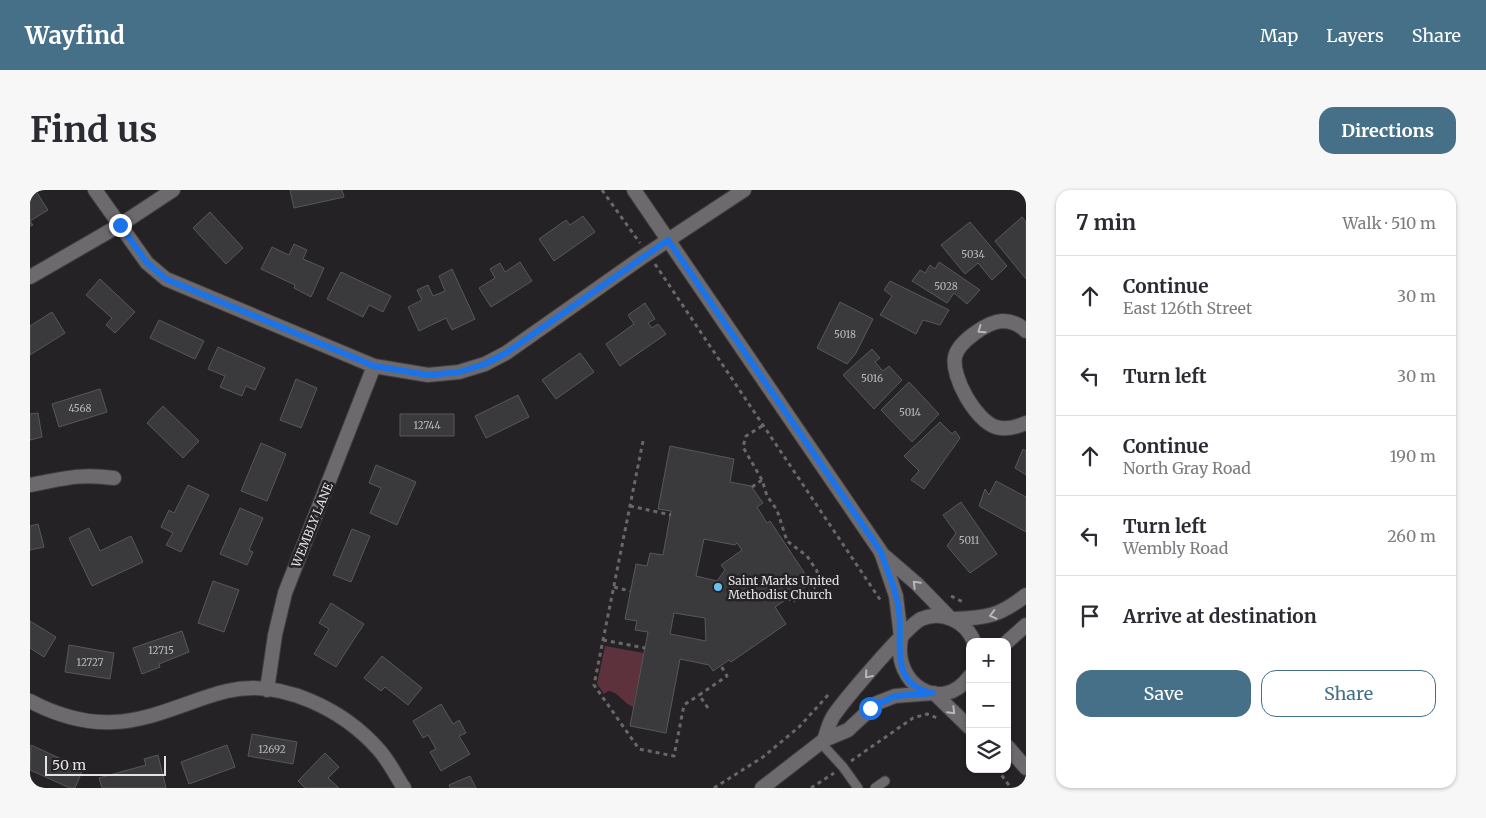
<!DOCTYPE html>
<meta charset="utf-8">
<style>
:root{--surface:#fff;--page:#f7f7f7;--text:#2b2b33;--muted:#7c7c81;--line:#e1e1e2;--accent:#457088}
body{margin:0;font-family:Merriweather,serif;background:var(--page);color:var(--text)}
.controls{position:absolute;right:15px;bottom:15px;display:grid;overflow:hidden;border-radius:10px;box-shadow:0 1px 4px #0004}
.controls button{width:45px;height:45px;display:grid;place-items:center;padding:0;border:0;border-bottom:1px solid var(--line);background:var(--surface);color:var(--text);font:25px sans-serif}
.scale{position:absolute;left:15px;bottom:12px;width:121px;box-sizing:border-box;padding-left:5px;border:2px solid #e3e1e3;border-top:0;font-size:14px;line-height:18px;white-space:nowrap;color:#e3e1e3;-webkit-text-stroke:4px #242224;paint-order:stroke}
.stop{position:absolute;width:15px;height:15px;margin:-11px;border:4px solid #1a73e8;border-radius:50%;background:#fff}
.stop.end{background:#1a73e8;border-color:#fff;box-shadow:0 1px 5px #0008}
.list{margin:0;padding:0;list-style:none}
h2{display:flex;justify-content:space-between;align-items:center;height:65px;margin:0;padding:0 20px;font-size:21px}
h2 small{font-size:16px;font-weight:400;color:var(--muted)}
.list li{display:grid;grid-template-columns:32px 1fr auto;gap:15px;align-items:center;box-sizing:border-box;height:80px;padding:0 20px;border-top:1px solid var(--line)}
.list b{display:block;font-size:19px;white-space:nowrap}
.list p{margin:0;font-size:16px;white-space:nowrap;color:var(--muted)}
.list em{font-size:16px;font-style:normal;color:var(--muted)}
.actions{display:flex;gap:10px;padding:15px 20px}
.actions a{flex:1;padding:11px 0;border:1px solid var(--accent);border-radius:15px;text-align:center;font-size:18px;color:var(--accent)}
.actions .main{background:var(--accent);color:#fff}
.icon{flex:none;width:28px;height:28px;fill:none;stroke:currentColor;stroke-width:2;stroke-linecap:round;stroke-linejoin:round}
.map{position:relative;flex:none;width:996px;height:598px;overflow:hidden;border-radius:15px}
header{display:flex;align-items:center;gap:30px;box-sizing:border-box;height:70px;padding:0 25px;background:var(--accent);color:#fff}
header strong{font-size:24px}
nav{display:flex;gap:28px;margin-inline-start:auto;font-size:18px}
.intro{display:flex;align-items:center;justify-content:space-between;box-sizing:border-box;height:120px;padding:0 30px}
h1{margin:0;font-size:35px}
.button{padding:12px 22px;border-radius:15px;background:var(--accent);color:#fff;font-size:18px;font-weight:700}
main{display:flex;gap:30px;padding:0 30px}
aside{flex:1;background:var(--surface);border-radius:15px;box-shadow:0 1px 4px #0004}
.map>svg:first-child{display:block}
.green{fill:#5e323c}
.building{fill:#3a393c;stroke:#58575a;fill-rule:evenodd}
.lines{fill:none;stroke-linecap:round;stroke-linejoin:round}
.service-casing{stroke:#403e40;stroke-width:11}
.minor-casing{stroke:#403e40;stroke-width:16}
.tertiary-casing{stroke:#403e40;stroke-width:16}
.path{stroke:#696769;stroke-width:3;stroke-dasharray:4 4;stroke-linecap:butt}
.service{stroke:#6d6a6d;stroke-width:9}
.minor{stroke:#6d6a6d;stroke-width:14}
.tertiary{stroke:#6d6a6d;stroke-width:14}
.oneway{stroke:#bab7ba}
.route{stroke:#1a73e8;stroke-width:6}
.poi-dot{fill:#65c4ef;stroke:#242224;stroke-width:2}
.labels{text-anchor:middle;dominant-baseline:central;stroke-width:5;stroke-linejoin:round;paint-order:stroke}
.number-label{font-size:10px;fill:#b9b7b9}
.street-label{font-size:12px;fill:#e3e1e3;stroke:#242224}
.poi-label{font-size:12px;fill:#e3e1e3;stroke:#242224;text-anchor:start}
</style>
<header>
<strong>Wayfind</strong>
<nav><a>Map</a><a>Layers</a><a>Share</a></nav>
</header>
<div class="intro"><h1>Find us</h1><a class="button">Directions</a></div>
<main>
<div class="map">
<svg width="996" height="598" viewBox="0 0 996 598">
<rect width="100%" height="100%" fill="#242224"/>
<path class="green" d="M575,456L614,463L603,517C593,513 589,502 578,501L574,504L567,494Z"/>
<path class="building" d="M260,0H312L314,7L264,18Z
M6,1L18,20L0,31L3,35L0,36V5Z
M180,22L213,58L196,74L163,38Z
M553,26L565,42L524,71L509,49L536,30L540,35Z
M992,27L996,32V89L965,51Z
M940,32L977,76L962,90L948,73L935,84L911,55Z
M264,54L277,60L273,69L294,78L281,107L264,98L265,95L231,79L242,57L259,65Z
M490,72L502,91L461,117L449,98L465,88L460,79L470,73L475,82Z
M909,72L950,100L937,114L924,103L917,113L882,91L890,80L895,83L900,75L905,79Z
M422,79L445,129L422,140L416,128L389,141L378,117L392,110L387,100L398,95L403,106L415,101L409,86Z
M311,82L361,106L353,122L339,115L333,127L297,109Z
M70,89L105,122L85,143L76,135L82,128L56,105Z
M860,91L919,120L910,135L893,130L886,144L850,125L862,106L854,100Z
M810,112L843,129L826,163L817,174L787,158Z
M615,113L625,129L618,133L622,138L628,134L636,144L590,176L576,154L604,134L598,125Z
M22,122L35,143L0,165V136Z
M129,130L174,151L165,169L120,148Z
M188,157L235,178L225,200L216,196L212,206L190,197L195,186L178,179Z
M842,159L850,168L845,172L853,181L859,176L872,190L844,219L813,185Z
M550,163L564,182L526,209L512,190Z
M266,189L287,198L271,238L250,230Z
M879,192L909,224L882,252L851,220Z
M70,199L77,222L29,237L22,214Z
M488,205L499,227L456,248L445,226Z
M133,216L169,251L153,268L117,233Z
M8,223L12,247L0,250V224Z
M370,224H424V246H370Z
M910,232L922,244L925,241L930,248L894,299L881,290L889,281L874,266Z
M231,253L256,264L237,311L211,301Z
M640,256L704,269L700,292L721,296L733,313L727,317L737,333L740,331L781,393L745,417L756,434L701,472L699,470L683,481L679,475L650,469L636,543L600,536L618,442L605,440L607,431L595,429L606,374L617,376L620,363L633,365L641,321L628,319ZM674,349L705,355L707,353L712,360L691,375L695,380L687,391L666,386ZM644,423L675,428L676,451L640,444Z
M993,259L996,261V285L985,278Z
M346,275L386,292L367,335L340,323L351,298L339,293Z
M966,291L996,307V342L949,316L955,299L959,305Z
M158,295L179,305L151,362L136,355L143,343L131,337L139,320L144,323Z
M931,312L967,364L940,383L917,356L926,343L913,325Z
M210,318L233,328L219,360L223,362L217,375L190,364Z
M8,334L14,357L0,360V336Z
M59,338L70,361L101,346L113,372L62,396L39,348Z
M322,339L340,346L321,392L303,385Z
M183,391L209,400L194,442L168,433Z
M301,413L334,434L306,477L284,464L299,439L289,433Z
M0,431L26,447L14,467L0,458Z
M152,441L159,462L129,474L130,477L112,484L103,458Z
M39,455L84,463L80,489L35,482Z
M352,466L392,498L378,515L355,497L351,501L334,488Z
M411,514L423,534L429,530L436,543L429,546L440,564L411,581L400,562L406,559L398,545L393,548L383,531Z
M222,544L267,552L263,574L218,566Z
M1,555L53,579L45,598H40L0,580Z
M197,555L205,577L159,594L151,572Z
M295,563L309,577L298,588L309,598H275L268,591Z
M128,565L136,598H72L69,588L116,575L114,569Z
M440,586L446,598H420L419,595Z"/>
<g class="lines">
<defs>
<path id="service" d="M791,553L813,577L828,598
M845,598L855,591"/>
<path id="minor" d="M65,0L117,73L136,89L344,176L398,185L429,182L455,174L476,163L611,68L714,0
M0,87L90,35L143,0
M996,141C990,135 981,131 972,131C957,132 928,152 925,167C921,187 946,231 966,237C976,240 987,237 996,233
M0,295C33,289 49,283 84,288
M237,500L245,445L255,403L344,176
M0,511C24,524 55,534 84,532C122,531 160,510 197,501C251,488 314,520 349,560C359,571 366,586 374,598"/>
<path id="tertiary" d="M604,0L851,362L866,406L871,447
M851,363L887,394L920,428
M924,429C956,428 970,426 996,405
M871,449C862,493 911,526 940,486
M977,452L996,435
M904,503L940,538
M794,550C797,542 799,532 804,525C815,509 877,436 891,429C912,420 936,431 944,452
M977,556L996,578
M732,598L794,550L818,540L847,513L865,506L903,503"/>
</defs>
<use href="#service" class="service-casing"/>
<use href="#minor" class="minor-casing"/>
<use href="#tertiary" class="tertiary-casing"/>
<path class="path" d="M572,0L610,53
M625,74L851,411
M732,236L716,246L713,257L732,290L737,306L747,320L757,351L777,366L787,381V391L784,398L762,412L759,408
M613,251L564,495L609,559L644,566L654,515L669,505
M722,297L732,290
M600,316L641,325
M584,397L600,401
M921,406L935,413
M573,450L615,458
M678,518L669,505L697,486L691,476
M821,571L883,528L897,524L907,528
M967,579L981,598
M684,598L733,567L769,537L799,504
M781,598L804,583"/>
<use href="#service" class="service"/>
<use href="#minor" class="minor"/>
<use href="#tertiary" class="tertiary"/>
</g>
<defs><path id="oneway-chevron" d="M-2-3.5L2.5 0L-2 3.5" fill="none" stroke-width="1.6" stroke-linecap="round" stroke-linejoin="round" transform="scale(1.25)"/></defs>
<g class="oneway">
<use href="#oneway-chevron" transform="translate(951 140) rotate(145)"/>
<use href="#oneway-chevron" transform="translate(886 394) rotate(-135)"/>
<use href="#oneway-chevron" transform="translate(963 425) rotate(166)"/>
<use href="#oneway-chevron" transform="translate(838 485) rotate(131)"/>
<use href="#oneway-chevron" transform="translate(922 521) rotate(45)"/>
</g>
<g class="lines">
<path class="route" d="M90,35L117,73L136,89L344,176L398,185L429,182L455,174L476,163L638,50L851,362C857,381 867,401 869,421C873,452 858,495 903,503L865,506L840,518"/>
</g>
<circle class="poi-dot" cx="688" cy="397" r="5"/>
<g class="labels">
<g class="number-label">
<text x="943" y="64">5034</text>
<text x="916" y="96">5028</text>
<text x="815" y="144">5018</text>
<text x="842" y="188">5016</text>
<text x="50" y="218">4568</text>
<text x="880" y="222">5014</text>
<text x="397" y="235">12744</text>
<text x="939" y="350">5011</text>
<text x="131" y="460">12715</text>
<text x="60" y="472">12727</text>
<text x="242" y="559">12692</text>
</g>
<g class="street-label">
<text transform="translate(282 335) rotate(-68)">WEMBLY LANE</text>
</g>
<g class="poi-label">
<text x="698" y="390">Saint Marks United<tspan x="698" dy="14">Methodist Church</tspan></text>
</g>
</g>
</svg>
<div class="controls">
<button>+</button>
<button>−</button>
<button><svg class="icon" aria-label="layers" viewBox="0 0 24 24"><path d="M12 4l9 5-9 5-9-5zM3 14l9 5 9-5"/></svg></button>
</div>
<div class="scale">50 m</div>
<div class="stop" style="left:840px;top:518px"></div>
<div class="stop end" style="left:90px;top:35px"></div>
</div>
<aside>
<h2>7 min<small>Walk · 510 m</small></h2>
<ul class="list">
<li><svg class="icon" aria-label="ahead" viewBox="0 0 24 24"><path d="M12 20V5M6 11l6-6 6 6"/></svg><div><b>Continue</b><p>East 126th Street</p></div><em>30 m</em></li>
<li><svg class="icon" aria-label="left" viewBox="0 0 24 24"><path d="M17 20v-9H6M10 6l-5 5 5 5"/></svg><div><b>Turn left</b></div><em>30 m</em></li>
<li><svg class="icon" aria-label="ahead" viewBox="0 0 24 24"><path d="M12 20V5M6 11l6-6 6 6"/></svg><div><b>Continue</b><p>North Gray Road</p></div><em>190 m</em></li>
<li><svg class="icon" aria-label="left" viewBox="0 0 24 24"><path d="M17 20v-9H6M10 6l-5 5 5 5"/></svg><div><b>Turn left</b><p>Wembly Road</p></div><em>260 m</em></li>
<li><svg class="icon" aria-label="arrive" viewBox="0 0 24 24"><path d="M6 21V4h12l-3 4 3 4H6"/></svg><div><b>Arrive at destination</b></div></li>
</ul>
<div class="actions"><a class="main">Save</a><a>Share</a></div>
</aside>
</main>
